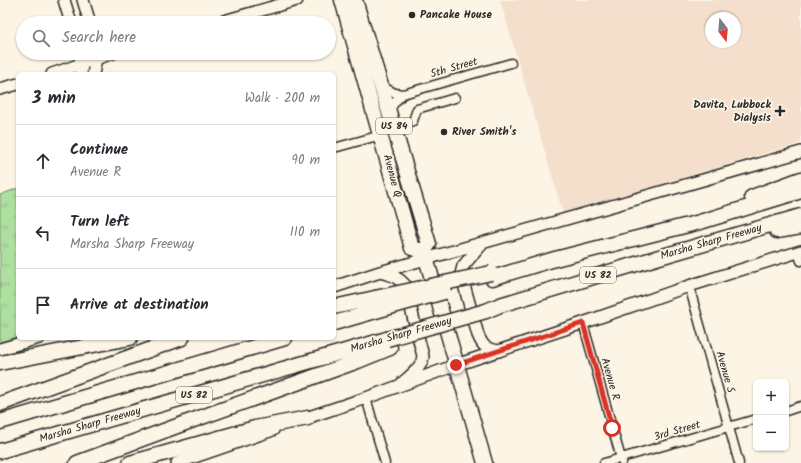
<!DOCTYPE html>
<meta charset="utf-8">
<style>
:root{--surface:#fff;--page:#f7f7f7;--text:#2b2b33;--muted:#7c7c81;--line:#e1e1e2}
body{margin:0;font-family:Kalam,sans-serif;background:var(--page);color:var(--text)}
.controls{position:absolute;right:12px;bottom:12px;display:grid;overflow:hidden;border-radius:6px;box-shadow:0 1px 3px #0004}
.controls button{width:36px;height:36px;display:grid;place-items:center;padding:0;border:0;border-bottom:1px solid var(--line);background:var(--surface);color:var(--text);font:20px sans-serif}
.compass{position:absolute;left:705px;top:12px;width:36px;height:36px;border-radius:50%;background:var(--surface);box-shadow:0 1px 3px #0004;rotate:164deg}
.stop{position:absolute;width:12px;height:12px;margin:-9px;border:3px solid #d93025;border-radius:50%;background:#fff}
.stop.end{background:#d93025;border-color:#fff;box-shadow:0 1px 4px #0008}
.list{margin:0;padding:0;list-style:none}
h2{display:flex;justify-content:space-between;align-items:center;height:52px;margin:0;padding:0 16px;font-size:17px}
h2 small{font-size:13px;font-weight:400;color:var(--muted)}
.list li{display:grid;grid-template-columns:26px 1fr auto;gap:12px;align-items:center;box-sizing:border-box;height:72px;padding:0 16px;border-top:1px solid var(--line)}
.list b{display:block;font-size:15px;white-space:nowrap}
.list p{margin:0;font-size:13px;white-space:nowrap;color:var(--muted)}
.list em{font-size:13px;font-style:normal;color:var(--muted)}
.icon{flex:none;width:22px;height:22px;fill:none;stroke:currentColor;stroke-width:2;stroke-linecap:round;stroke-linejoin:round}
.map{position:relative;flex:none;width:801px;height:463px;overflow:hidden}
.search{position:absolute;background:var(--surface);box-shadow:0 1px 3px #0004;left:16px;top:16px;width:320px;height:44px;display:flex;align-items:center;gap:10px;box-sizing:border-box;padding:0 14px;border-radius:22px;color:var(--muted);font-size:15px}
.panel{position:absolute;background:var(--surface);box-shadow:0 1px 3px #0004;left:16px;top:72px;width:320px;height:268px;border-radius:6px}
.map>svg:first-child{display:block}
.built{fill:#f3dfcc;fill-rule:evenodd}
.grass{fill:url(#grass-tufts);stroke:#6c8565}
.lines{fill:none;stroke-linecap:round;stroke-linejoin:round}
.street-casing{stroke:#2b2b2b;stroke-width:11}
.secondary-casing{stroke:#2b2b2b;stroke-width:14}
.highway-casing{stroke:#2b2b2b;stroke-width:17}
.street{stroke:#fcf5e5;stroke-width:8}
.secondary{stroke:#fcf5e5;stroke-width:11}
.highway{stroke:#fcf5e5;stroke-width:14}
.highway-bridge-casing{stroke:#2b2b2b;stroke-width:17;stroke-linecap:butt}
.highway-bridge{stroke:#fcf5e5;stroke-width:14}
.route{stroke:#d93025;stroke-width:5}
.poi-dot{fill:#2b2b2b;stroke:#fcf5e5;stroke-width:1.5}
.labels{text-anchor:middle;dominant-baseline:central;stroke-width:3.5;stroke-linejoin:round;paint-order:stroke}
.shield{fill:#fcf5e5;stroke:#6a6863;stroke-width:1}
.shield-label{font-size:10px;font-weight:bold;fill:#2b2b2b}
.poi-label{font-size:11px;font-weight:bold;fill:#2b2b2b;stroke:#fcf5e5;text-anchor:start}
.street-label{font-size:11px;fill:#2b2b2b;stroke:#fcf5e5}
</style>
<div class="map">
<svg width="801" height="463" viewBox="0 0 801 463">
<defs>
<pattern id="grass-tufts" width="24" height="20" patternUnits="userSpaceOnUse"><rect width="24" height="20" fill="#addf9f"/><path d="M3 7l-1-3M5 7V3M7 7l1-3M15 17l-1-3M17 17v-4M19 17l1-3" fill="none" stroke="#95c089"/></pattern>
</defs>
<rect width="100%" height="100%" fill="#fcf5e5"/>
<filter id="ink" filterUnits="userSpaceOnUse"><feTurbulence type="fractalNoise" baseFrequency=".025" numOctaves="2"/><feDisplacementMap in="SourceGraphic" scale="8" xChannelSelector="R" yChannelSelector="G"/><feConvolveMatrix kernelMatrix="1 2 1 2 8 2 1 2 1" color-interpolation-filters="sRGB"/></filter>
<g filter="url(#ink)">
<path class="built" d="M500,0H801V143L563,213ZM711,18H735V42H711Z"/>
<path class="grass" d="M18,188V337L0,342V195Z"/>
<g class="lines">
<defs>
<path id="street" d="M381,86L395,93L403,94L511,63
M389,111L395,102L403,94
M394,128L413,121L417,109L455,98
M334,148L381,135
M798,252L801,261
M689,286L739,463
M583,323L622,462
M366,398L385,463
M786,411L801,406
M604,463L756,419"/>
<path id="secondary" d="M64,0L71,23
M83,0L90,23
M217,23L297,0
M79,53L82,64L81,74
M52,74L113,53
M93,74L96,59V54
M0,89L18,84
M483,243L463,266L461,274L478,335C483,347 486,349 499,351
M380,272C391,275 397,276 405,285L423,356C422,368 410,376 402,383
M334,287L380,272L801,152
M0,349L39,338
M300,420L366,398L456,365L583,323L689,286L801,251
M177,463L273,430"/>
<path id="highway" d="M342,0L412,248L424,251
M355,0L429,244L424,251
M752,197L801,179
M777,231L801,227
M424,251L485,463
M492,278L555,259L700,222L801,191
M500,305L656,258L801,216
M334,307L375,298
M334,323L379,310
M0,363L130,338
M0,404L182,338
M0,422L285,338
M0,451L387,339
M77,463L188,422L358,361L390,348
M130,463L255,428L308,418"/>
</defs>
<use href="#street" class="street-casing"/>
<use href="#secondary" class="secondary-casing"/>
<use href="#highway" class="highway-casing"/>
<use href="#street" class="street"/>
<use href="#secondary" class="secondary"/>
<use href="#highway" class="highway"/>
<defs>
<path id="highway-bridge" d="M375,298L491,273
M379,310L444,292
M387,339L486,311L500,305"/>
</defs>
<use href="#highway-bridge" class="highway-bridge-casing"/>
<use href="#highway-bridge" class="highway-bridge"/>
</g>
</g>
<g class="lines" filter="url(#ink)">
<path class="route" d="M456,365L583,323L612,428"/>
</g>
<g class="poi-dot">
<circle cx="412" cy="15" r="4"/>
<path d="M778 105h4v4h4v4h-4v4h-4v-4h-4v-4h4z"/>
<circle cx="444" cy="132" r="4"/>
</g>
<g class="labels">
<g class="shield">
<rect x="376" y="118" width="36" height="16" rx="3"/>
<rect x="580" y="267" width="36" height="16" rx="3"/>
<rect x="176" y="387" width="36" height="16" rx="3"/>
</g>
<g class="shield-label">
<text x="394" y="126">US 84</text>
<text x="598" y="275">US 82</text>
<text x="194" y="395">US 82</text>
</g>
<g class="poi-label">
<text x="420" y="15">Pancake House</text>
<text x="771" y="105" text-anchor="end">Davita, Lubbock<tspan x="771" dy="13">Dialysis</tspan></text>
<text x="452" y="132">River Smith's</text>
</g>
<g class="street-label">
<text transform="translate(454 68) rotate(-16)">5th Street</text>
<text transform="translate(392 176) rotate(75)">Avenue Q</text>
<text transform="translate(711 242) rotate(-16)">Marsha Sharp Freeway</text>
<text transform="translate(401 335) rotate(-16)">Marsha Sharp Freeway</text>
<text transform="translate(725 372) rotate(74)">Avenue S</text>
<text transform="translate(610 379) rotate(74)">Avenue R</text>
<text transform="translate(90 425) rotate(-16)">Marsha Sharp Freeway</text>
<text transform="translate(677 431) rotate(-16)">3rd Street</text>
</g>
</g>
</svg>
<div class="controls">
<button>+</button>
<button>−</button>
</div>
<svg class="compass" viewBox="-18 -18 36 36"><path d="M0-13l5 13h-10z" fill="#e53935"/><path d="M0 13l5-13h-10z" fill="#7c7c81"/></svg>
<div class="stop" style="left:612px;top:428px"></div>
<div class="stop end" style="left:456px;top:365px"></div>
<div class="search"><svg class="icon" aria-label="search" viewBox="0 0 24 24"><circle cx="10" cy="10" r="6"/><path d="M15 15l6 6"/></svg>Search here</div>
<section class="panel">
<h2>3 min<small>Walk · 200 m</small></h2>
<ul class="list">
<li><svg class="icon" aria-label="ahead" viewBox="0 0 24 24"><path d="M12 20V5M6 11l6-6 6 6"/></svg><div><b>Continue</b><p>Avenue R</p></div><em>90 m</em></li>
<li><svg class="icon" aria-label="left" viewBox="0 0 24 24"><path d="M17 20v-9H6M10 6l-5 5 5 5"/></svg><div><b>Turn left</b><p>Marsha Sharp Freeway</p></div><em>110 m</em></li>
<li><svg class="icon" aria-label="arrive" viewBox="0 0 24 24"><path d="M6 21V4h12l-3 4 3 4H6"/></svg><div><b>Arrive at destination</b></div></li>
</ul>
</section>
</div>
